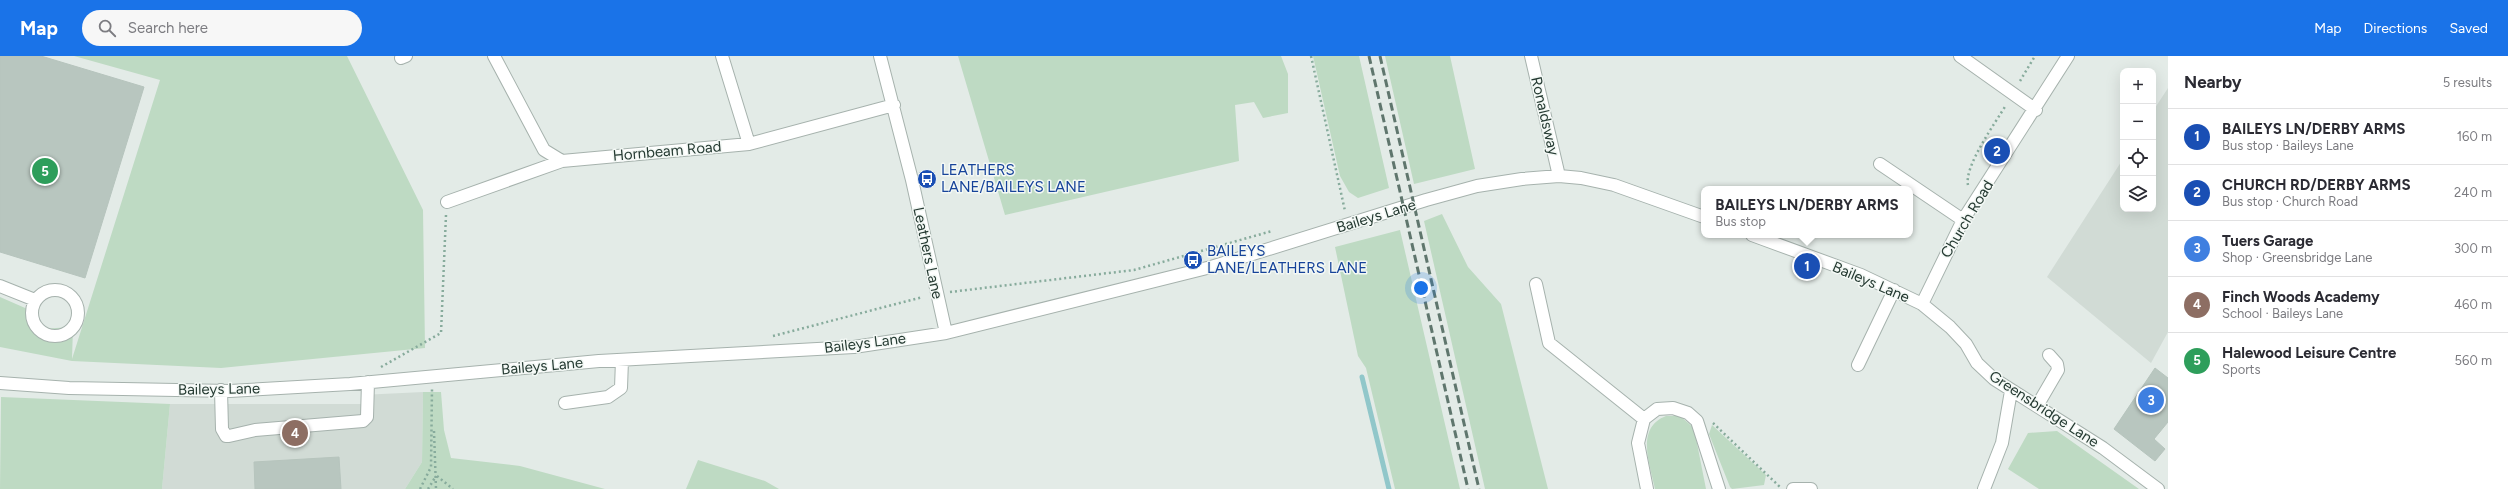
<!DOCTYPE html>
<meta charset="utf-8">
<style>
:root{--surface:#fff;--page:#f7f7f7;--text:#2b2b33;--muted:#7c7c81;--line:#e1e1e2;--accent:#1a73e8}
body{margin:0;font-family:Figtree,sans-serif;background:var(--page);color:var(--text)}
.controls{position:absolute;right:12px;top:12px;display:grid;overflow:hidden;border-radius:8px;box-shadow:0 4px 16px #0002}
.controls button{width:36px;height:36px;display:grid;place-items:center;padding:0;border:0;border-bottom:1px solid var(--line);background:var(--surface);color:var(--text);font:20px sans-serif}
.you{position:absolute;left:1421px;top:232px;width:14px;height:14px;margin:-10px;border:3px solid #fff;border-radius:50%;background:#1a73e8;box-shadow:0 0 0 6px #1a73e833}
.badge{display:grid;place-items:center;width:26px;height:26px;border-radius:50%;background:var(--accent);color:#fff;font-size:13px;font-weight:700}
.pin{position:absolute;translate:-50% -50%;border:2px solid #fff;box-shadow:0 1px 4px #0006}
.popup{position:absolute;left:1701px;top:130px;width:212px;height:52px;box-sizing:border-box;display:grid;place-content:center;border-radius:8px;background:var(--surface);filter:drop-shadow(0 1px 3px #0005);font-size:13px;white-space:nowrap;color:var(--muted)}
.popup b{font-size:15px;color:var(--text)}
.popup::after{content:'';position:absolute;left:50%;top:100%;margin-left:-8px;border:8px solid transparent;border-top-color:var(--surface)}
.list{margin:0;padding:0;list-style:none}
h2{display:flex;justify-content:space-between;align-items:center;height:52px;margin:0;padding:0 16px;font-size:17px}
h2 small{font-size:13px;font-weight:400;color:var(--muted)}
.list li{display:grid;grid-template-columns:26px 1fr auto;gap:12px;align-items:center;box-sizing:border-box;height:56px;padding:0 16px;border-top:1px solid var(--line)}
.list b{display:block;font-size:15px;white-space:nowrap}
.list p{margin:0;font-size:13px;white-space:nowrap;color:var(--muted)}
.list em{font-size:13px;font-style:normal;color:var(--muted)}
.icon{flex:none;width:22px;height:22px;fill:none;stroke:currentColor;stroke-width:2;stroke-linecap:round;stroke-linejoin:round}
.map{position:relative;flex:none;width:2168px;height:433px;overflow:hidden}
header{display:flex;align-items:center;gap:24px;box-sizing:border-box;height:56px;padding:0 20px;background:var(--accent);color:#fff}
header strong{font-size:19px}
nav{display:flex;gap:22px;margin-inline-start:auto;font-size:14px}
.search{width:280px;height:36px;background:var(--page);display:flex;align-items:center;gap:10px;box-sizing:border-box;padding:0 14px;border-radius:22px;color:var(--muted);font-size:15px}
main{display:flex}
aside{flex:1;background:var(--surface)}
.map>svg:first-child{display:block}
.built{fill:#d1dbd5}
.green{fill:#bedac3}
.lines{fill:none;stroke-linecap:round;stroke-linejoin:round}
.stream{stroke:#91c7ca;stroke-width:5}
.building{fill:#b8c6bf;stroke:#b6c4bd}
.minor-casing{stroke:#a6b2ad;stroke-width:14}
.path{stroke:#87ab9c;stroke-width:2.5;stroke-dasharray:2 3;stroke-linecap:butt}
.minor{stroke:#fff;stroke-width:12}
.rail{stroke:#5f766d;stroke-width:3;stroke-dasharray:8 4;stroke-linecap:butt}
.labels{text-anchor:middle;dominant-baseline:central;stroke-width:3;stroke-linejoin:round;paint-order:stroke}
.street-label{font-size:15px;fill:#253a32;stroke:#f3f8f5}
.transit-label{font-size:15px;fill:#164399;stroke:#f3f8f5;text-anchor:start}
</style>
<header>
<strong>Map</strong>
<div class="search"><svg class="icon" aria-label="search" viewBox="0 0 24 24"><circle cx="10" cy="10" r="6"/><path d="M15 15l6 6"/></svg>Search here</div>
<nav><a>Map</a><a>Directions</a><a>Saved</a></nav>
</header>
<main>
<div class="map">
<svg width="2168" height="433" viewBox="0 0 2168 433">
<rect width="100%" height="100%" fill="#e3ebe7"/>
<path class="built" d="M2168,32V276L2151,307L2047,221L2123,103V153H2153V55Z
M423,336L422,406L405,433H162L170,348H361V339Z"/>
<path class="green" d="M74,0H347L423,154L425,292L221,312L72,305L0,291V241L32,255L39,273L73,271L72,303L160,24Z
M958,0H1281L1288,18V57L1263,62L1254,46L1235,49L1239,105L1005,159Z
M1313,0H1359L1389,132L1358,142L1349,136L1340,120Z
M1385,0H1450L1475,113L1414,128Z
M1442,158L1468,211L1501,248L1548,433H1485L1424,165Z
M1400,174L1460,433H1395L1366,312L1358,300L1335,191Z
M423,336H441L444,374L451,402L520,410L605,433H405L422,406Z
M1,341L170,348L162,433H0Z
M1666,360H1680L1694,372L1706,433H1655C1650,408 1635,372 1666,360Z
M1712,369L1766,419L1764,429L1732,433L1730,431L1709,378Z
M2057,375L2139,433H2039L2008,413L2028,377Z
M698,404L765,425L779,433H686Z"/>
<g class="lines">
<path class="stream" d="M1362,321L1389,433"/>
</g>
<path class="building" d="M0,0H41L144,31L85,222L0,196Z
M2155,312L2168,322V366L2154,383L2165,393L2155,405L2114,373Z
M339,401L341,433H255L254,406Z"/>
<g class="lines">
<defs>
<path id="minor" d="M494,0L544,94L562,105L749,88L894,49
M722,0L749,88
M880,0L912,124L946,277
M1531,0L1559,120
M1960,0L2036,54
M401,2L406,0
M1880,108L1963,164
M447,146L562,105
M1752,179L1861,219L1922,248L1950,271L1966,288L1977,307L1994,323L2103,392L2158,433
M1536,228L1549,287L1644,363
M0,230L35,244
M32 257a23 23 0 1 1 46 0a23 23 0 1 1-46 0Z
M1922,248L1963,164L2068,0
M1858,309L1894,234
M0,327L69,332L230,335L350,328L599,305L854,291L946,277L1211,211L1426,144L1477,130L1522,123L1559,120L1581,122L1614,129L1704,161
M221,334L222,373L226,380H229L255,374L363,365L367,361L368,326
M565,347L608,341L621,332L622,304
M2037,350L2058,314L2057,308L2049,299
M1647,433L1638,387L1644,363L1657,353L1673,352L1688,357L1697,365L1719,433
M1793,433H1811
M1984,433L2002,387L2011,335"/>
</defs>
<use href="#minor" class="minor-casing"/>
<path class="path" d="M1311,0L1345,155
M2020,25L2035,0
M1968,129C1964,110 1996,66 2006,49
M950,236L1134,214L1272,175
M773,280L923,241
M381,311L441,277L446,159
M1713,367L1780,431
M434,375L436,433
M437,420L453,433
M420,433L431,411L432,333
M428,433L436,420"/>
<use href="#minor" class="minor"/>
<path class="rail" d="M1369,0L1468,433
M1380,0L1479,433"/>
</g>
<defs>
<symbol id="bus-disc" viewBox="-11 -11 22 22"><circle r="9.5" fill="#1a4fb4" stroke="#f3f8f5"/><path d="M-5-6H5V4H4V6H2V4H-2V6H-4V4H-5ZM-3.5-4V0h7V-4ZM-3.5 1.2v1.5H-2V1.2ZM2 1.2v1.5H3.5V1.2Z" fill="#fff"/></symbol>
</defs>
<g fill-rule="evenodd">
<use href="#bus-disc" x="916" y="112" width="22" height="22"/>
<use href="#bus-disc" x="1182" y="193" width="22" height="22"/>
</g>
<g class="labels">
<g class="street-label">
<text transform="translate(1545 60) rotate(77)">Ronaldsway</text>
<text transform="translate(667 95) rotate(-5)">Hornbeam Road</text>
<text transform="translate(1376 160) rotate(-17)">Baileys Lane</text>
<text transform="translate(1967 163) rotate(-59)">Church Road</text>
<text transform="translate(928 197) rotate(78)">Leathers Lane</text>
<text transform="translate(1871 226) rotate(23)">Baileys Lane</text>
<text transform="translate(865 287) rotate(-7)">Baileys Lane</text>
<text transform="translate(542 310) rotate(-5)">Baileys Lane</text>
<text transform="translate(219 333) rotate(-1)">Baileys Lane</text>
<text transform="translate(2044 353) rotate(33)">Greensbridge Lane</text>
</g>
<g class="transit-label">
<text x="941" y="114">LEATHERS<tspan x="941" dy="17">LANE/BAILEYS LANE</tspan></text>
<text x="1207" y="195">BAILEYS<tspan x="1207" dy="17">LANE/LEATHERS LANE</tspan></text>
</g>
</g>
</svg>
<div class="controls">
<button>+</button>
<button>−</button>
<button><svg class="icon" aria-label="locate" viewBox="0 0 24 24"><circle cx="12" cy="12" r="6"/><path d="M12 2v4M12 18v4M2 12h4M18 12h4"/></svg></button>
<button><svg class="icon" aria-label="layers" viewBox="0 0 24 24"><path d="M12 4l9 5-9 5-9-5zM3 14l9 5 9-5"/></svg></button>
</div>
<div class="you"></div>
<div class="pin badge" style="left:1807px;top:210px;background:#1a4fb4">1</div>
<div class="popup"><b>BAILEYS LN/DERBY ARMS</b>Bus stop</div>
<div class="pin badge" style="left:1997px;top:95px;background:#1a4fb4">2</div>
<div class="pin badge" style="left:2151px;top:344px;background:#3f7fe0">3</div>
<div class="pin badge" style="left:295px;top:377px;background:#8d6e63">4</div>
<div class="pin badge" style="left:45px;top:115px;background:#2e9e5b">5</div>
</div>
<aside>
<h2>Nearby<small>5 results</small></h2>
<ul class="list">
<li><span class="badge" style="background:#1a4fb4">1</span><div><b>BAILEYS LN/DERBY ARMS</b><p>Bus stop · Baileys Lane</p></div><em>160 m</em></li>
<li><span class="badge" style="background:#1a4fb4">2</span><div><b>CHURCH RD/DERBY ARMS</b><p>Bus stop · Church Road</p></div><em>240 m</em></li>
<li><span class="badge" style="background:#3f7fe0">3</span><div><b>Tuers Garage</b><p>Shop · Greensbridge Lane</p></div><em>300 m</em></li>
<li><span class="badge" style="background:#8d6e63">4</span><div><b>Finch Woods Academy</b><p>School · Baileys Lane</p></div><em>460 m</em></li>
<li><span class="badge" style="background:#2e9e5b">5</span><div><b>Halewood Leisure Centre</b><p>Sports</p></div><em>560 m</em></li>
</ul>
</aside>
</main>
